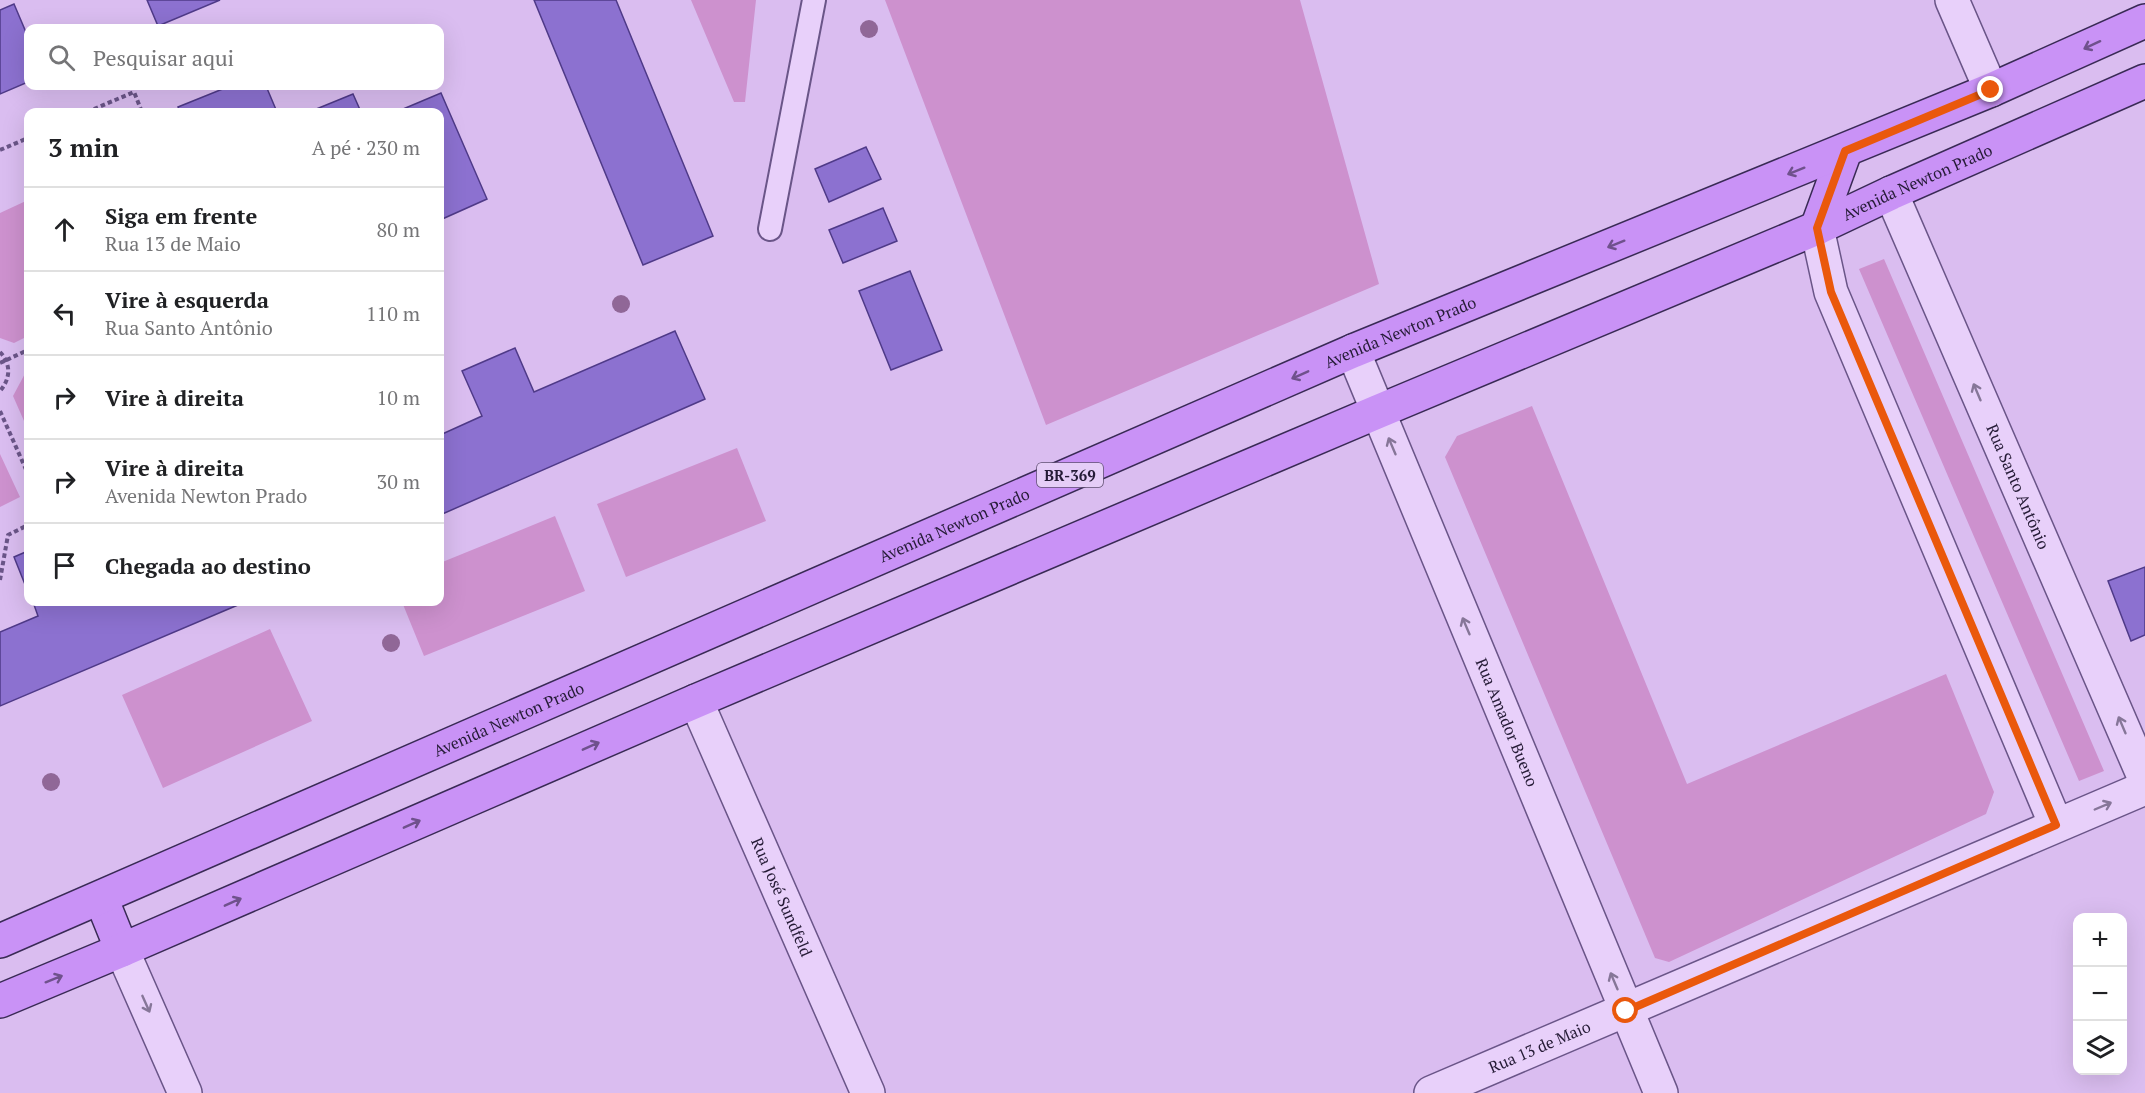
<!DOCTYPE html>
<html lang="pt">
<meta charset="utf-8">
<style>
:root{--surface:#fff;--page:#f2f2f2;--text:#202124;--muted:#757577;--line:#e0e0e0}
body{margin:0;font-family:"PT Serif",serif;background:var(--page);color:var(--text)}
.controls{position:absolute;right:18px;bottom:18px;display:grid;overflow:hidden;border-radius:12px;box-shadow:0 6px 24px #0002}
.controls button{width:54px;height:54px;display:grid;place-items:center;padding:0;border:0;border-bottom:2px solid var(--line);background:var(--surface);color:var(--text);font:30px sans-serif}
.stop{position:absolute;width:18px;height:18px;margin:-14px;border:4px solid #ea580c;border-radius:50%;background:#fff}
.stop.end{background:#ea580c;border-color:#fff;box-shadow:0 2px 6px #0008}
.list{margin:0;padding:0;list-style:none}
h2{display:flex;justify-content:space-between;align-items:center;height:78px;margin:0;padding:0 24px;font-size:26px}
h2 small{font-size:20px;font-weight:400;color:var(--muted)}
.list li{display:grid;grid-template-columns:39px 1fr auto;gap:18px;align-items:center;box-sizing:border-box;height:84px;padding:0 24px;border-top:2px solid var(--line)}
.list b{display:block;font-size:22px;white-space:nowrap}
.list p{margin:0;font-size:20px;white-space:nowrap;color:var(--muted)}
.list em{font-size:20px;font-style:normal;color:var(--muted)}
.icon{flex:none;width:33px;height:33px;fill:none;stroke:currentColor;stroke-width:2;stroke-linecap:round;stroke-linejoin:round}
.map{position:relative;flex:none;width:2145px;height:1093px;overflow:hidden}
.search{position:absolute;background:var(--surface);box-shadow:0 6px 24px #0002;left:24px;top:24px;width:420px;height:66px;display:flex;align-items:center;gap:15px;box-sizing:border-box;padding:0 21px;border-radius:12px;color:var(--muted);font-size:22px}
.panel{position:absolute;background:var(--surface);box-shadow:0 6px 24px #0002;left:24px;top:108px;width:420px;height:498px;border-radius:12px}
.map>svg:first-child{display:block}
.green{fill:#cd91ce}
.building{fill:#8c71d0;stroke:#4f3a88;stroke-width:1.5}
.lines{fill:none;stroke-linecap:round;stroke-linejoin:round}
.lane-casing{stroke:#6a5588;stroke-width:26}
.street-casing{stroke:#6a5588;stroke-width:36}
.primary-casing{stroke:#392a55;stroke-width:36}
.path{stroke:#6a5588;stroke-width:4;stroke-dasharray:4.5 3;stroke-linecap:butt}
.lane{stroke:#e8d0fa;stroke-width:22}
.street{stroke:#e8d0fa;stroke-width:33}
.primary{stroke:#c992f6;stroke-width:33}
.tree{fill:#906797}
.oneway{stroke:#6f518c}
.oneway2{stroke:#867698}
.route{stroke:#ea580c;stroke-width:8}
.labels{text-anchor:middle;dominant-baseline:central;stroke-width:4.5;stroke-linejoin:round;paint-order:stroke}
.shield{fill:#e5cdf7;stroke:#5f5070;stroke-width:1.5}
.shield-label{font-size:15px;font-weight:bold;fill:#251b36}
.street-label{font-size:16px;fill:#251b36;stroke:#e5cdf7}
</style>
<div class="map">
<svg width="2145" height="1093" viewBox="0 0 2145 1093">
<rect width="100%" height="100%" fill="#dabdf0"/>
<path class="green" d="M691,0H756L745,102H734Z
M885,0H1300L1379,284L1046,425Z
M28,200V336L14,343L0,338V213Z
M1884,259L2104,771L2079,781L1859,269Z
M28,368V430L13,396Z
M1532,406L1687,784L1946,674L1994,792L1986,814L1669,962L1655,958L1445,457L1457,436Z
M737,448L766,521L626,577L597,504Z
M0,454L20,497L0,507Z
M555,516L585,591L424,656L402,602H440V563Z
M270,629L312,721L163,788L122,695Z"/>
<path class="building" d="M147,0H220L158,26Z
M534,0H616L713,236L643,265Z
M14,4L28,37V82L0,94V10Z
M230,86H266L277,112H180L178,107Z
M441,93L487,199L440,220V112H396Z
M353,94L361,112H309Z
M866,147L881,179L829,202L815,169Z
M883,208L897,241L843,263L829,230Z
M910,271L942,350L891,370L859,291Z
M675,331L705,399L440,515V435L482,416L462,371L515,348L534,392Z
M28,551V592L14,557Z
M2145,567V635L2131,641L2108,581Z
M33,602H245L0,706V632L38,616Z"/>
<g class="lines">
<defs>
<path id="lane" d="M770,229L814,0"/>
<g id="street">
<path d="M1952,0L1991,90"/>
<path id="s1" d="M1891,193L2145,779"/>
<path d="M1817,228L1831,292L2056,825"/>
<path id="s2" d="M1353,351L1661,1093"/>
<path id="s3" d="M696,701L868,1093"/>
<path d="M122,950L185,1093"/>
<path id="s4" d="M1431,1093L2145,788"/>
</g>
<g id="primary">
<path d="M1817,228L1845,151"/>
<path d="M101,898L122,950"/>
<path id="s5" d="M0,941L1353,351L1991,90L2145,21"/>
<path id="s6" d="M0,1001L122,950L696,701L1377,412L1817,228L1891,193L2145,81"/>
</g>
</defs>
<use href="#lane" class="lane-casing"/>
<use href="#street" class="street-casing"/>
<use href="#primary" class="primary-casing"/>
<path class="path" d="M87,112L134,92L142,112
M0,150L28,138
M0,352C11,364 11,378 0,391
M0,363L28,350
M0,411L28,474
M0,580L8,535L28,525"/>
<use href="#lane" class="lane"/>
<use href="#street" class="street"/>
<use href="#primary" class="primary"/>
</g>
<g class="tree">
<circle cx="869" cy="29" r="9"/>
<circle cx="621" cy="304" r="9"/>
<circle cx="391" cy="643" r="9"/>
<circle cx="51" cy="782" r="9"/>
</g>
<defs><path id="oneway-shaft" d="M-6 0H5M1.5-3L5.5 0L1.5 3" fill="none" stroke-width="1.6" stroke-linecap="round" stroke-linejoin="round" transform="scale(1.5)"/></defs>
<g class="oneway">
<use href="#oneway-shaft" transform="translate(2092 45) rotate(155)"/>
<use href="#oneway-shaft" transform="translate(1796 171) rotate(158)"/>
<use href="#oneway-shaft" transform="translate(1616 244) rotate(158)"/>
<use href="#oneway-shaft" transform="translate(1300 375) rotate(156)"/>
<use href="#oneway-shaft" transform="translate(591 746) rotate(-24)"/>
<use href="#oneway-shaft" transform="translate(412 824) rotate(-24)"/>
<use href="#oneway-shaft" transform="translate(233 902) rotate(-24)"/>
<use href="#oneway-shaft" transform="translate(54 979) rotate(-22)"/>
</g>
<g class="oneway2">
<use href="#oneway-shaft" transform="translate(1977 392) rotate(-113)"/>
<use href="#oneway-shaft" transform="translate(1392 446) rotate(-113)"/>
<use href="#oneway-shaft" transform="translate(1466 626) rotate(-113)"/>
<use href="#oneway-shaft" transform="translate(2122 725) rotate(-113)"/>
<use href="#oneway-shaft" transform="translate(2103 806) rotate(-23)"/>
<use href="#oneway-shaft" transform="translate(1614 981) rotate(-113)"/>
<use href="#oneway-shaft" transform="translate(146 1004) rotate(66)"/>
</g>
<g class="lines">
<path class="route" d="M1626,1011L2056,825L1831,292L1817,228L1845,151L1991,90"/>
</g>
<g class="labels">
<rect class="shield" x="1037" y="463" width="66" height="24" rx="4.5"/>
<g class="shield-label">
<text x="1070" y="475">BR-369</text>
</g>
<g class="street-label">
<text stroke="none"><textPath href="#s6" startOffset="2085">Avenida Newton Prado</textPath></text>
<text stroke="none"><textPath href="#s5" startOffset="1527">Avenida Newton Prado</textPath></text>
<text stroke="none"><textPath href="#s1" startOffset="320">Rua Santo Antônio</textPath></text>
<text stroke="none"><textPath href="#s5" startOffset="1041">Avenida Newton Prado</textPath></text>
<text stroke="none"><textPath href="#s5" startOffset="555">Avenida Newton Prado</textPath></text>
<text stroke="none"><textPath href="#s2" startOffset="402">Rua Amador Bueno</textPath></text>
<text stroke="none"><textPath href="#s3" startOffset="214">Rua José Sundfeld</textPath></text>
<text stroke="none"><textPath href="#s4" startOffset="118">Rua 13 de Maio</textPath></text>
</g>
</g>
</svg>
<div class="controls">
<button>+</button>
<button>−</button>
<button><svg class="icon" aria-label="layers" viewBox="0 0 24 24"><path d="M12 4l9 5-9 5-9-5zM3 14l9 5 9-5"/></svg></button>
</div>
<div class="stop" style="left:1626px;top:1011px"></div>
<div class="stop end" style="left:1991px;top:90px"></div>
<div class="search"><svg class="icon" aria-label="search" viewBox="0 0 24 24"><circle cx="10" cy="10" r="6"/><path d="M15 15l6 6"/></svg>Pesquisar aqui</div>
<section class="panel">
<h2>3 min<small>A pé · 230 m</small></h2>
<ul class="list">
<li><svg class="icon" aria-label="ahead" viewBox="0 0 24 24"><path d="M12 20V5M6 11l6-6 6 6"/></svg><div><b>Siga em frente</b><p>Rua 13 de Maio</p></div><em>80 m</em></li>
<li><svg class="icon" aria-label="left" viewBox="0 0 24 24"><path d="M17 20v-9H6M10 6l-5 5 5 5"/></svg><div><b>Vire à esquerda</b><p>Rua Santo Antônio</p></div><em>110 m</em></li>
<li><svg class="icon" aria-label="right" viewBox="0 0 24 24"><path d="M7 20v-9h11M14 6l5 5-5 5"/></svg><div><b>Vire à direita</b></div><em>10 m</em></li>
<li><svg class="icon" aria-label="right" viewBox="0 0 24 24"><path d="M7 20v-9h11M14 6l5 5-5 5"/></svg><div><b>Vire à direita</b><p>Avenida Newton Prado</p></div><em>30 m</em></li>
<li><svg class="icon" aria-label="arrive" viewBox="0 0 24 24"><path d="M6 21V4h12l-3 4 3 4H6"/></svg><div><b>Chegada ao destino</b></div></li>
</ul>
</section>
</div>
